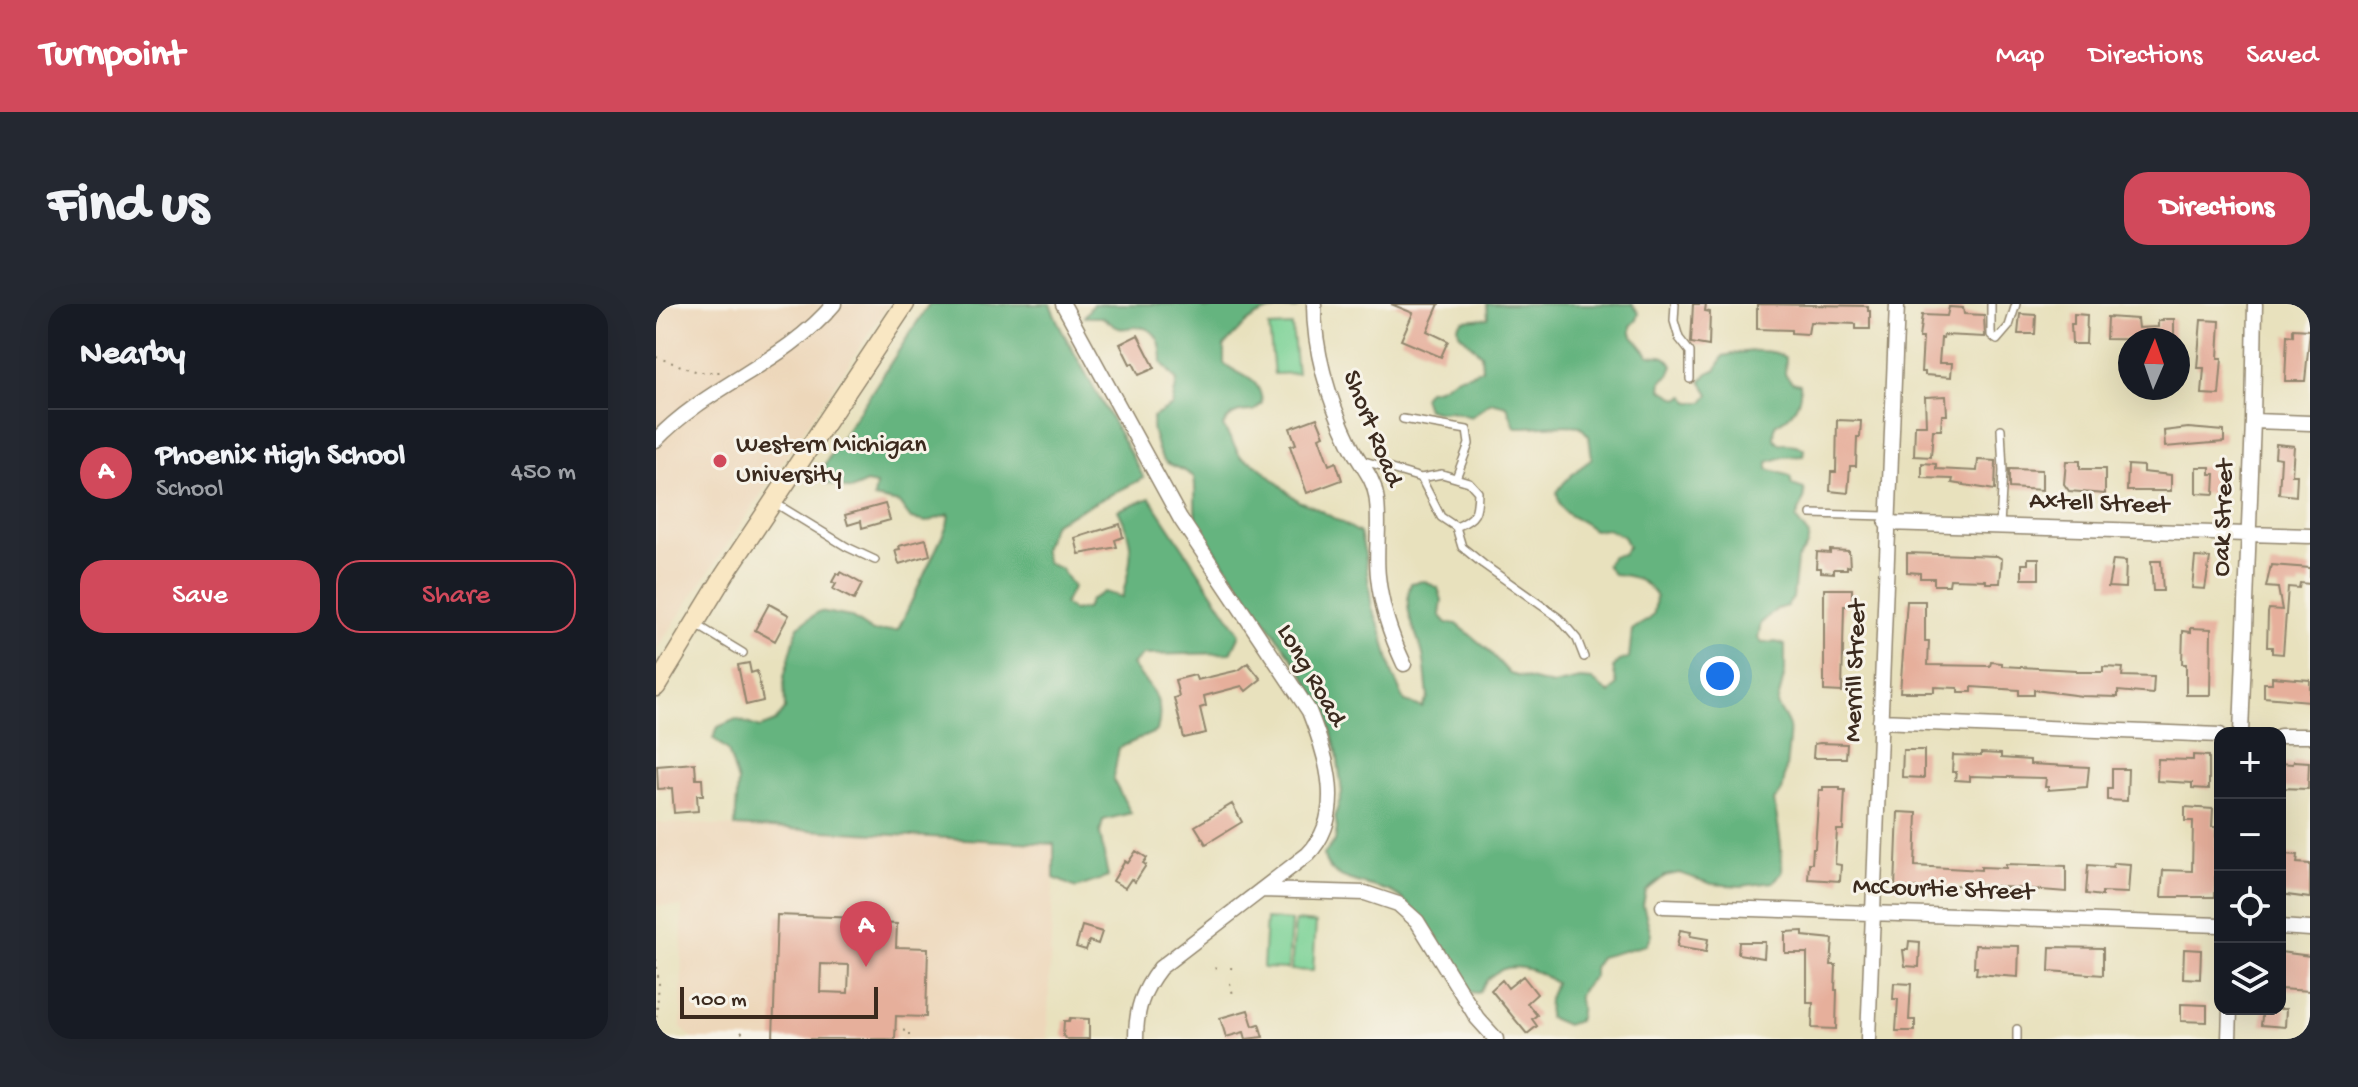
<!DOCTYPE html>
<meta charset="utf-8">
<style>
:root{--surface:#171b24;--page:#242831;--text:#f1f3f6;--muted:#9ea1a6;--line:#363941;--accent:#d1495b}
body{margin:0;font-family:"Gochi Hand",sans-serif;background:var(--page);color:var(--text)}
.controls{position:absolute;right:24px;bottom:24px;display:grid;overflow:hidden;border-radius:16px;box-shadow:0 8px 32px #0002}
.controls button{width:72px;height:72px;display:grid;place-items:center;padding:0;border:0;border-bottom:2px solid var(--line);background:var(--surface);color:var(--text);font:40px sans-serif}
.compass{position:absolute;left:1462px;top:24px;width:72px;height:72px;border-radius:50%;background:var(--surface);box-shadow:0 8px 32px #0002;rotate:2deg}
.scale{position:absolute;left:24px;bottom:20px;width:198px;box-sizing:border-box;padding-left:8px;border:4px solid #3b2a1e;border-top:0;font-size:22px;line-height:28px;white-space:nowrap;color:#3b2a1e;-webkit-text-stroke:6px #f7f3e8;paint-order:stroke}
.you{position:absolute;left:1064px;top:372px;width:28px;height:28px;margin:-20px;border:6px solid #fff;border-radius:50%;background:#1a73e8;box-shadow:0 0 0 12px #1a73e833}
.badge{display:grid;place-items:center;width:52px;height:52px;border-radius:50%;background:var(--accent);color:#fff;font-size:26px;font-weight:700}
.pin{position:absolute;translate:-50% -66px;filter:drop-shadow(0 2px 4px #0008)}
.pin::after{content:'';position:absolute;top:42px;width:28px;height:24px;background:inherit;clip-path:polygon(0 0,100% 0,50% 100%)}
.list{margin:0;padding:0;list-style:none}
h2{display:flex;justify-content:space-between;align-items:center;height:104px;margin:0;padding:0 32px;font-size:34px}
h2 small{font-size:26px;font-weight:400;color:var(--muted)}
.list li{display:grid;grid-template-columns:52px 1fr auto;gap:24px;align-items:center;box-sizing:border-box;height:128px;padding:0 32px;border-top:2px solid var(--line)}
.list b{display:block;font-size:30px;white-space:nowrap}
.list p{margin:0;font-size:26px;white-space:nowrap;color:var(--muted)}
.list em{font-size:26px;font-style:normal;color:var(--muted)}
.actions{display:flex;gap:16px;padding:24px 32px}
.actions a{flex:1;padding:18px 0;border:2px solid var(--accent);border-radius:24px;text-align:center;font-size:28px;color:var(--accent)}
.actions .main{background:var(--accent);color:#fff}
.icon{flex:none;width:44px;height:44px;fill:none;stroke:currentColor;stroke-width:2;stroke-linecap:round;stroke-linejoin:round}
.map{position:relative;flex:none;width:1654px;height:735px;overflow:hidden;border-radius:24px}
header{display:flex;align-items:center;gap:48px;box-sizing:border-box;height:112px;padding:0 40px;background:var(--accent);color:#fff}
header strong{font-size:38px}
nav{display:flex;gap:44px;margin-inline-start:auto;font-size:28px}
.intro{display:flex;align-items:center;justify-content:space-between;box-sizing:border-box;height:192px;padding:0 48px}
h1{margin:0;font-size:56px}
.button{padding:20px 36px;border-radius:24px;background:var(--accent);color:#fff;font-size:28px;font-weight:700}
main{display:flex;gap:48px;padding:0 48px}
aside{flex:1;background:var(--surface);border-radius:24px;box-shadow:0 8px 32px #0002}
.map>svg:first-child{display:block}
.built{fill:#edd7ba}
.green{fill:#7cd296;stroke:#5c7e5a;stroke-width:2}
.forest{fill:#65b47f;stroke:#506f4e;stroke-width:2}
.building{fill:#e6af9b;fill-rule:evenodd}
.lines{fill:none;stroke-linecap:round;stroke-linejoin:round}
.lane-casing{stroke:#92866e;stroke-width:10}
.street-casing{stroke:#92866e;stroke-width:17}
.secondary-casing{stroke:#92866e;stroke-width:21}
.path{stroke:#92866e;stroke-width:2;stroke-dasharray:2 6;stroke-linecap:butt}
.lane{stroke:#fff;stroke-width:7}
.street{stroke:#fff;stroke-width:14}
.secondary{stroke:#f9e7c3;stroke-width:18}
.poi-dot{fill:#d1495b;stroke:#f7f3e8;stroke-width:3}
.labels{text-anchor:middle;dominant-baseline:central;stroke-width:6;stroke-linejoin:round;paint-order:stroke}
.street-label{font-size:26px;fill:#3b2a1e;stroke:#f7f3e8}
.poi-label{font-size:26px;fill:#3b2a1e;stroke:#f7f3e8;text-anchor:start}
</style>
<header>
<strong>Turnpoint</strong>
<nav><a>Map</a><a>Directions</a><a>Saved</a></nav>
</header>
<div class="intro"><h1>Find us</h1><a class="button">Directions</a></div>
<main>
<aside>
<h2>Nearby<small></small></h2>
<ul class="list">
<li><span class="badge">A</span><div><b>Phoenix High School</b><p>School</p></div><em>450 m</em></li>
</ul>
<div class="actions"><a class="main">Save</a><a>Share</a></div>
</aside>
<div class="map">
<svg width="1654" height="735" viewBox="0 0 1654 735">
<rect width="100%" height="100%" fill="#f7f3e8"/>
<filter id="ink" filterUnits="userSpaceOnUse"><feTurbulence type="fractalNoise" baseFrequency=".0125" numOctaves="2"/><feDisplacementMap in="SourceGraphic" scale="16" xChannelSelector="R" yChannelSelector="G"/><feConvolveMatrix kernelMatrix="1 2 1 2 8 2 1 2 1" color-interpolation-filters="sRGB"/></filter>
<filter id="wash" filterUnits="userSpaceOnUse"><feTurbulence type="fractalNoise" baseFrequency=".006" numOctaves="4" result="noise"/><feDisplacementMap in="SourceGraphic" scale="32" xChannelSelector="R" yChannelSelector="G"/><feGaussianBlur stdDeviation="1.8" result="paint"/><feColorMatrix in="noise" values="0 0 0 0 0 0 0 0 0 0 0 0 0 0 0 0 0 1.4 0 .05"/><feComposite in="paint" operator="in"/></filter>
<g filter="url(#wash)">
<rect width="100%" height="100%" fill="#e8e1bd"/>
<path class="built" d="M0,0H233L0,346Z
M0,518L399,540L391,735H37L25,724L26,603L0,601Z"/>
<path class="green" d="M636,22L641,69L618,70L613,23Z
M610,615L635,617L632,665L607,664Z
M639,617L660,619L657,667L635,666Z"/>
<path class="forest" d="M273,0H394L405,25L488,174L398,219L387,245L391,259L405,265L417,283L408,300L417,307L430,305L434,296L448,288L466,293C476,257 480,240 462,206L494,194L584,330L575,349L487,351L476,361C494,385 510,394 501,427L463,444L457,476L475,509L447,516L444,529L452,573L420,584L398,574V540L79,522L82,478L72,446L57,434L62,423L80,415L104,424L119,418L129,405L128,373L142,322L164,307L194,313L217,328L242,326L291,222L293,210L271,218L255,215L243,199L218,194L220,181L210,179L195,186L171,179L163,169Z
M437,0H543L550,5L566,0H646L641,5C603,3 593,15 568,42V59C584,74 604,70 606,99L598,107C583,107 575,108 567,122L585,153L600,160L642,197L656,202L704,229L709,250L716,305L725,324L736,369L749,398L766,403L772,393C770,378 770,362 766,347C758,323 746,304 755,279L768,277L782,284L786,296L784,311L791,319L801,320L831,345L854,370L897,381L924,375L936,376L954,390L961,381L957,364L963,357L973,354L976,326C997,311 998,320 1000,291C989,276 976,271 957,270L950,261L956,252L967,250L972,243L967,232L951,225L937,226C920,210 904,216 901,188C911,173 922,165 936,155L933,132L924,122C903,119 881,124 859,123L851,102L835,98L815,113L794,107L783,108L771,105L767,93L772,86C787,86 792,75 805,72C814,70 818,69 826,65L825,50L803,29L802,21L807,16L832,14L831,0H976L983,9L981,16L975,22V30L993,52C1005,51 1011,51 1017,62L1013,71L1006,76L1005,85L1022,95L1029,92L1034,98H1047L1053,90L1045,77L1052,69L1061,65L1067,52C1085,48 1115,42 1130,54L1129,70L1136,78L1144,80C1146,100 1136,112 1119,121L1118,134L1123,139L1140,141L1148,145L1147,152L1127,153L1112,158V165L1134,172L1136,181L1148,185L1149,192L1140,215L1153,232L1151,242L1141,256L1137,294L1131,302L1121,305L1105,319L1102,334L1106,339L1120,338L1129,341V368L1121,401C1125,408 1131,416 1133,423C1135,429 1128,481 1126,487C1123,492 1122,493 1118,497C1122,521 1127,545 1126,569L1117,578L1085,582L1056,580L1023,569L1009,572L990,587L987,601L995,630L990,641L944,653L938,664V672C910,699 931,693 922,717L910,721L892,713L893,695L899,679C881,665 854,655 834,673C829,677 826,684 822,689L814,688L806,681C789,651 773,617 745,594C725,577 670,582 668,550L679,537L681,524L679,512L686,489L681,447L671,413L645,366L541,221C537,205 541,190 538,173C517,157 507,167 500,139C497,129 495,124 497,113L516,102L521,77L506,59C506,42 503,25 483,23C476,22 469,26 463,24C456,22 452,16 446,13H428Z"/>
<g id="blocks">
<path class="building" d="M735,0H783L771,27L792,37L785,53L745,36L757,9Z
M1037,0H1050L1049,7L1054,8L1053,42L1035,39Z
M1101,0L1212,2V7H1214V25H1200V20L1154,18L1152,30L1135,29V26L1101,25Z
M1293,3L1307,4L1308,10L1328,11L1329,33L1288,31L1287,34H1285L1283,59H1296L1295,73L1269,71V68H1265L1267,34H1263L1266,11L1291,12Z
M1364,10L1380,11L1379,30H1362Z
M1418,10L1431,11L1430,40H1416L1415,20H1418Z
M1451,13L1481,15L1482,24L1502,23V17H1507V15H1518V36L1450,35Z
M1545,16L1564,17L1562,54H1566L1563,91L1546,90L1548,64H1541Z
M1637,25L1654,26L1649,77H1629L1631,31L1637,32Z
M482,31L499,64L483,71L477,59L474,60L464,40Z
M1290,92L1291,111H1286L1285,126H1277L1275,153L1258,152L1259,121H1270L1269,93Z
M661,114L668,131L663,133L673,161L680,158L686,176L651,189L634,142L640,140L634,124Z
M1181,116L1205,117L1204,133H1201L1200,162H1194L1192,189L1174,187L1175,168H1180Z
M1532,124L1568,127V138L1509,143L1508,127Z
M1620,140L1638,142L1636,171H1641L1640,192L1623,190L1625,154L1619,153Z
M1322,156L1340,157L1339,186L1296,179L1297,175L1266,174V159L1280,160V165L1321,167Z
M1410,157H1424V165H1449V190L1413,187L1408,180Z
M1472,161L1487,162V168L1515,171V187H1471Z
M1540,163H1554V170H1559L1558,190L1540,189Z
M1353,165L1386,166V186L1353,184Z
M229,200L234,216L206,224L205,217L192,221L189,211Z
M464,220L467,233L459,236L461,243L423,250L419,234Z
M270,235L274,251L243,260L239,246L244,245L243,242Z
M1174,246L1193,247L1194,263L1191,262V265H1178V269L1165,268V264H1160L1161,248L1174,249Z
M1251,249L1341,252L1346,255L1344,279H1330V276L1294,275L1293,281H1278V274H1264V269L1251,268Z
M1539,253L1554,254L1549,285L1536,284Z
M1372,254H1383V275H1366V260H1372Z
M1457,256L1470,257L1469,284L1452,283Z
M1495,257H1505L1507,287H1497Z
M1615,261L1654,264V280L1644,279L1643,284L1632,283L1627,350L1616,349V343H1611L1612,309L1613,305L1626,306L1622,284L1610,283Z
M185,268L206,280L198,296L177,285L180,280L176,278L181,269L184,271Z
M1168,285H1196V302H1188L1186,388L1168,387Z
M1251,297H1269V337H1273L1272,361L1334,362L1335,358L1346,359V362L1420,366V368H1447V363L1467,364L1466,372L1498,373L1497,390L1462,387V393L1426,392L1378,386V391H1363V386L1316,383V388H1302V384L1278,383V388H1244Z
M113,300L133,311L119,337L99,326Z
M1535,324L1555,325L1554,391H1530V360H1526L1527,327L1535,328Z
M93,359L95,369L101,367L107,397L90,401L82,361Z
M592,359L605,375L590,387L586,382L548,392L550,402L544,404L550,429L528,434L518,394L523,392L519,376L539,371L541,376L583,366Z
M1616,373L1654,376V397L1608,393V379H1616Z
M1164,439L1191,440L1190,454H1157L1158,440Z
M1247,446H1268V474L1246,473Z
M1325,449L1345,450V454L1374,456V460L1433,463L1431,483L1392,486V483H1389L1390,474L1314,472V477L1299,476L1300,468H1296L1297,451L1325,452Z
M1537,451L1553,452V485L1536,484V479L1501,477L1502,455L1537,456Z
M1638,457L1653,458L1652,485L1624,484V459L1637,460Z
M39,459L40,475H46L47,491H41L42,507L18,509L16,484L2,485L1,462Z
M1456,465H1472L1471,497L1451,496V485H1456Z
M1167,483H1184V486H1189L1187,526H1181L1179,560L1185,561L1184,577L1152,575L1153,559H1156L1157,544H1159L1163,486H1167Z
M576,500L586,518L550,540L539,522Z
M1529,503L1557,505L1556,523H1560L1559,593H1505L1507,566L1536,567L1537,517H1529Z
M1242,508L1261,509L1259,562L1325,566V563L1350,564V560L1410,562V588L1336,582L1292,581V584H1239Z
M480,547L491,554L487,559L490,561L479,578L475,575L469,584L457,577L469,557L472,559Z
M1628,550L1642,551L1641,559L1654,560V594L1624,590V568H1627Z
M1458,559L1474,560L1472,589L1446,588V592L1430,590L1432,561L1457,563Z
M121,611L203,614V618L241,620L240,643L272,644L270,713L240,712L239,735H117ZM165,660L193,661L192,689L164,688Z
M426,622L446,628L442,640L433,637L430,646L420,643Z
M1024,626L1035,628L1034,632L1052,635L1050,648L1021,643Z
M1147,627V632L1177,635L1175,661H1180L1179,686H1181L1180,725L1156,724L1157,699H1151V649H1129V628Z
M1253,637L1264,638L1263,663L1249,662L1247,646H1252Z
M1083,638H1109L1108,654L1082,650Z
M1319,641L1363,642L1362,673L1320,670L1321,663H1318Z
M1394,643L1447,644V671L1393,667Z
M1528,645L1545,646L1544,675L1527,674Z
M1624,648L1654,652V687L1624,685Z
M867,672L881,690L871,699L881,711L876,715L881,722L871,730L835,686L846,676L852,684Z
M1238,679L1255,680L1253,716H1259V727H1240L1242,695H1237Z
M1525,700L1551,701V718L1525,717Z
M1607,705H1630L1629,723L1605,721Z
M592,706L597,722L603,720L607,733L590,735L588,728L570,733L564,714Z
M414,714L433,715V735H411L407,732L408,717H413Z"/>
</g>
</g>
<g filter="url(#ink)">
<use href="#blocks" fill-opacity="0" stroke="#92866e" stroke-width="2"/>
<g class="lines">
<defs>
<path id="lane" d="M1019,0L1018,17L1023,34L1034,48V75
M1335,0V31L1341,36L1353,22L1360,0
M747,115L811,126L813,140L800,174
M705,156L765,174L786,170L813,178L822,188C821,209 821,214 800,223L785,213L765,174
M119,199L191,243L219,256
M1155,210L1231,212
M1344,222L1347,167L1345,125
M800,223L806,243L827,260L903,314L921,335L928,353
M41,321L87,349
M1361,735V725"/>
<path id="street" d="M407,0L524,214L653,407C671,452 690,511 652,550L504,664C486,687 480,706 480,735
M658,0C658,50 673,97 695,142C703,159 717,172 720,191C725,217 719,245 722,272C725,303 735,332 748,360
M1597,117L1654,119
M0,136C52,81 129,59 178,0
M1230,219L1654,232
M1224,417L1564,431
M1585,429L1597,117L1599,0
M1624,432H1654
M605,586L709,589L742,600L761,617L821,714L840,735
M1007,602L1564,621
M1624,623L1654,625
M1212,735L1241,0
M1573,735L1574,705"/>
<path id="secondary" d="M0,383L69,270L249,0"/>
</defs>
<use href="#lane" class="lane-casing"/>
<use href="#street" class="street-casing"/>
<use href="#secondary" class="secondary-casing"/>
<path class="path" d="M0,53L42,68H64
M0,655L3,679L0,718
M559,663L564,669
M575,665L576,658
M574,679L578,694
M239,726L253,727V735
M85,728L93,735"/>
<use href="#lane" class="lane"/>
<use href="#street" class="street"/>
<use href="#secondary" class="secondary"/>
</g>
</g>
<circle class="poi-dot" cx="64" cy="157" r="8"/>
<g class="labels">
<g class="street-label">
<text transform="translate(715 125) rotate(68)">Short Road</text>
<text transform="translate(1443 201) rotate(2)">Axtell Street</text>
<text transform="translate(1569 214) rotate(-88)">Oak Street</text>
<text transform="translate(1201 367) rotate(-88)">Merrill Street</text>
<text transform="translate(654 372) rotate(60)">Long Road</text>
<text transform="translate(1287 587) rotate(2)">McCourtie Street</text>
</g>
<g class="poi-label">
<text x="80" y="142">Western Michigan<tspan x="80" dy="30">University</tspan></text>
</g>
</g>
</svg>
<div class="controls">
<button>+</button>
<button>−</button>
<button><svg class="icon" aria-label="locate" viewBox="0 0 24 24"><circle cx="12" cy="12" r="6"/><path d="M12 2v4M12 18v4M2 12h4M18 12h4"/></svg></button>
<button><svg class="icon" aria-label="layers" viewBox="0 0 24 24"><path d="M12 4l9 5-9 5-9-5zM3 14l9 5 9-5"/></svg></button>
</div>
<svg class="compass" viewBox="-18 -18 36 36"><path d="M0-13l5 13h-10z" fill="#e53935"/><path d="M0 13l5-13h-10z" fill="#9ea1a6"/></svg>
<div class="scale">100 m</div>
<div class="you"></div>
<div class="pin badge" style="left:210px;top:663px">A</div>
</div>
</main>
